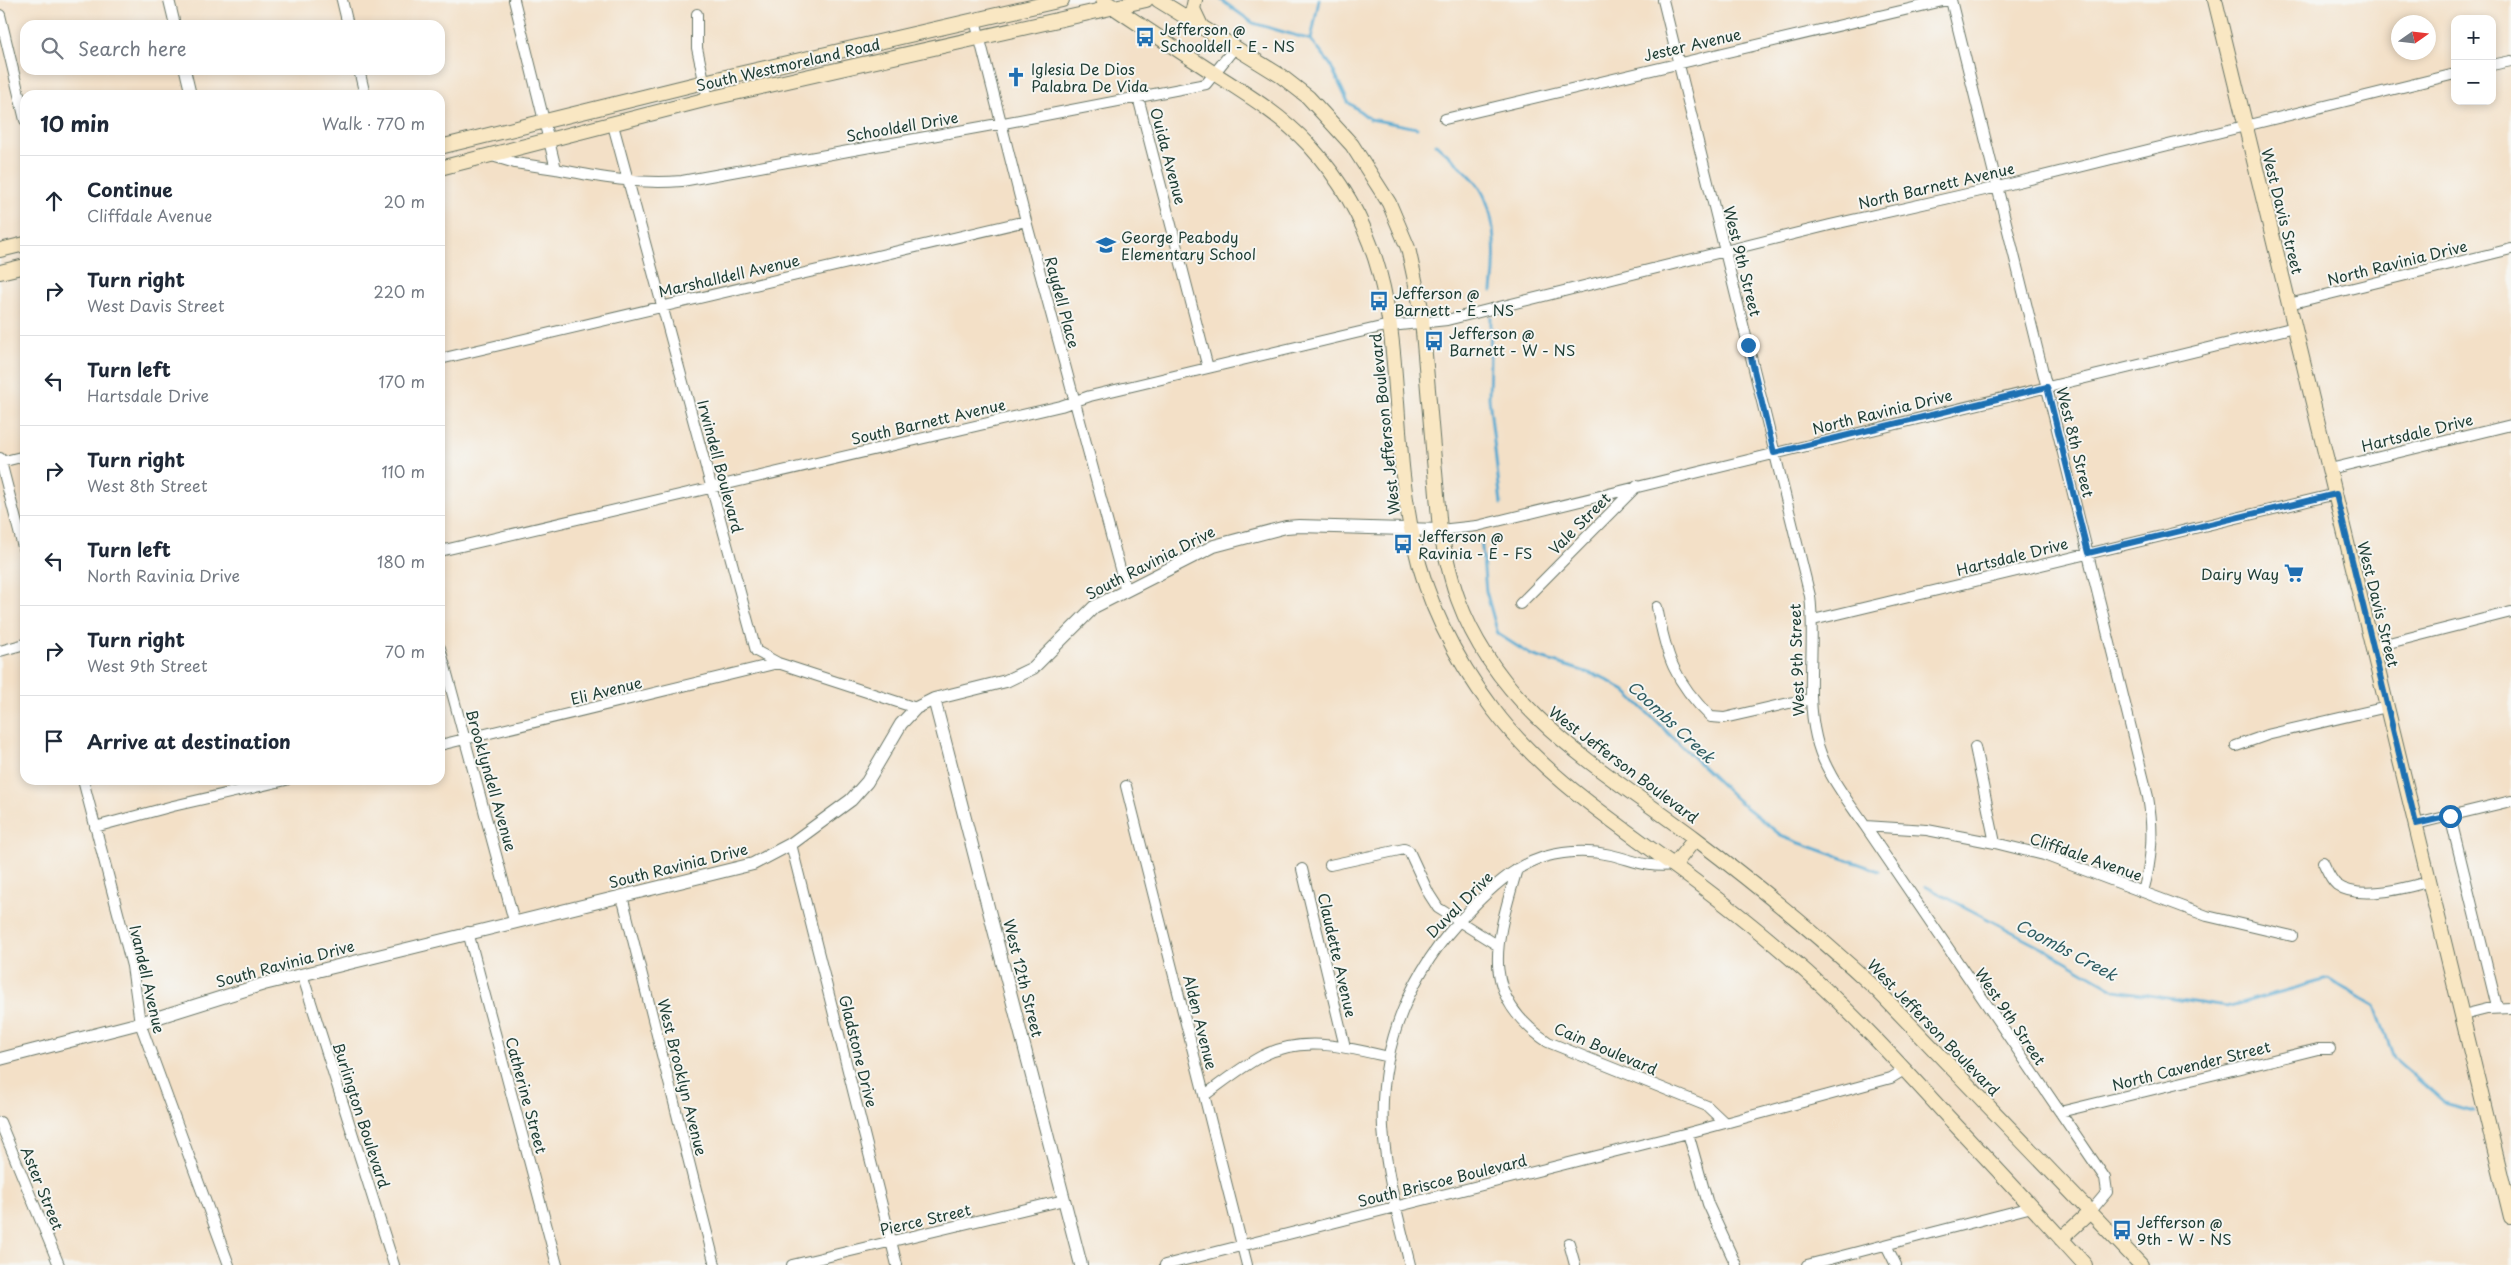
<!DOCTYPE html>
<meta charset="utf-8">
<style>
:root{--surface:#fff;--page:#f2f2f3;--text:#1f2937;--muted:#747a83;--line:#e0e1e3}
body{margin:0;font-family:"Playpen Sans",sans-serif;background:var(--page);color:var(--text)}
.controls{position:absolute;right:15px;top:15px;display:grid;overflow:hidden;border-radius:10px;box-shadow:0 2px 8px #0003}
.controls button{width:45px;height:45px;display:grid;place-items:center;padding:0;border:0;border-bottom:1px solid var(--line);background:var(--surface);color:var(--text);font:25px sans-serif}
.compass{position:absolute;left:2391px;top:15px;width:45px;height:45px;border-radius:50%;background:var(--surface);box-shadow:0 2px 8px #0003;rotate:76deg}
.stop{position:absolute;width:15px;height:15px;margin:-11px;border:4px solid #1f6fb2;border-radius:50%;background:#fff}
.stop.end{background:#1f6fb2;border-color:#fff;box-shadow:0 1px 5px #0008}
.list{margin:0;padding:0;list-style:none}
h2{display:flex;justify-content:space-between;align-items:center;height:65px;margin:0;padding:0 20px;font-size:21px}
h2 small{font-size:16px;font-weight:400;color:var(--muted)}
.list li{display:grid;grid-template-columns:32px 1fr auto;gap:15px;align-items:center;box-sizing:border-box;height:90px;padding:0 20px;border-top:1px solid var(--line)}
.list b{display:block;font-size:19px;white-space:nowrap}
.list p{margin:0;font-size:16px;white-space:nowrap;color:var(--muted)}
.list em{font-size:16px;font-style:normal;color:var(--muted)}
.icon{flex:none;width:28px;height:28px;fill:none;stroke:currentColor;stroke-width:2;stroke-linecap:round;stroke-linejoin:round}
.map{position:relative;flex:none;width:2511px;height:1265px;overflow:hidden}
.search{position:absolute;background:var(--surface);box-shadow:0 2px 8px #0003;left:20px;top:20px;width:425px;height:55px;display:flex;align-items:center;gap:12px;box-sizing:border-box;padding:0 18px;border-radius:15px;color:var(--muted);font-size:19px}
.panel{position:absolute;background:var(--surface);box-shadow:0 2px 8px #0003;left:20px;top:90px;width:425px;height:695px;border-radius:15px}
.map>svg:first-child{display:block}
.lines{fill:none;stroke-linecap:round;stroke-linejoin:round}
.stream{stroke:#53a7cf;stroke-width:3}
.minor-casing{stroke:#697667;stroke-width:12}
.tertiary-casing{stroke:#697667;stroke-width:14}
.secondary-casing{stroke:#697667;stroke-width:16}
.minor{stroke:#fff;stroke-width:10}
.tertiary{stroke:#fff;stroke-width:12}
.secondary{stroke:#f9e7c3;stroke-width:14}
.route{stroke:#1f6fb2;stroke-width:6}
.labels{text-anchor:middle;dominant-baseline:central;stroke-width:4;stroke-linejoin:round;paint-order:stroke}
.poi-label{font-size:15px;fill:#1f3d34;stroke:#f6f6f2;text-anchor:start}
.street-label{font-size:15px;fill:#1f3d34;stroke:#f6f6f2}
.water-label{font-size:16px;font-style:italic;fill:#2f5d62;stroke:#f6f6f2}
</style>
<div class="map">
<svg width="2511" height="1265" viewBox="0 0 2511 1265">
<rect width="100%" height="100%" fill="#f6f6f2"/>
<filter id="ink" filterUnits="userSpaceOnUse"><feTurbulence type="fractalNoise" baseFrequency=".02" numOctaves="2"/><feDisplacementMap in="SourceGraphic" scale="10" xChannelSelector="R" yChannelSelector="G"/><feConvolveMatrix kernelMatrix="1 2 1 2 8 2 1 2 1" color-interpolation-filters="sRGB"/></filter>
<filter id="wash" filterUnits="userSpaceOnUse"><feTurbulence type="fractalNoise" baseFrequency=".0096" numOctaves="4" result="noise"/><feDisplacementMap in="SourceGraphic" scale="20" xChannelSelector="R" yChannelSelector="G"/><feGaussianBlur stdDeviation="1.12" result="paint"/><feColorMatrix in="noise" values="0 0 0 0 0 0 0 0 0 0 0 0 0 0 0 0 0 1.4 0 .05"/><feComposite in="paint" operator="in"/></filter>
<g filter="url(#wash)">
<rect width="100%" height="100%" fill="#f3e0c7"/>
<g class="lines">
<path class="stream" d="M1221,0L1253,23L1311,40L1330,64L1348,102L1370,119L1417,128
M1311,40L1319,0
M1436,144C1447,155 1473,175 1480,188C1497,215 1496,260 1492,291
M1491,317L1489,398L1501,504
M1481,538L1486,591L1498,634L1531,655L1602,677L1625,691L1737,800L1783,837L1879,871
M1925,886L2043,948L2115,990L2226,1007L2328,979L2375,1006L2394,1058L2443,1102L2473,1110"/>
</g>
</g>
<g filter="url(#ink)">
<g class="lines">
<defs>
<path id="minor" d="M169,0L175,25
M342,0L348,25
M514,0L556,169C598,177 639,185 682,181L1009,122L1206,84L1236,46
M1663,0L1810,596C1816,642 1805,691 1816,737C1823,770 1846,798 1865,826L2105,1178L2107,1192L2091,1211
M1951,0L2148,797C2154,831 2152,859 2143,892
M697,14V48L708,99
M0,15L25,120
M975,20L1026,221L1126,591
M2492,65L2511,61
M185,70L191,95
M359,70L365,95
M1138,97L1208,368
M1445,119L1947,0
M613,125L756,651L778,663L916,708
M492,156L515,163L556,169
M2289,304L2511,249
M440,359L1026,221
M0,458L25,555
M1,462L25,456
M2330,469L2511,425
M1440,530L1477,526L2295,327
M440,551L1061,406L1090,396L1381,327L1447,320L1830,225L1998,187L2455,74
M1520,604L1637,486
M1657,607C1666,655 1674,682 1711,717L1724,718L1811,698
M1813,620L2336,494
M2373,647L2511,612
M440,648L514,921
M0,651L25,644
M440,745L778,663
M2236,746L2267,735L2387,707
M1975,747L1995,843
M83,780L132,966L140,1023L229,1265
M1126,786L1247,1265
M2450,816L2497,1007
M2416,824L2511,801
M1865,826L1927,830L1995,843L2044,855L2207,916L2292,936
M95,827L173,806L286,780
M791,844L897,1265
M2323,862C2327,870 2330,879 2337,885C2359,901 2407,888 2430,881
M1330,865L1404,849L1409,851L1429,894L1438,908L1497,945
M1302,869L1345,1047
M1517,869C1497,940 1476,993 1548,1042L1707,1106L1725,1123
M622,896L715,1265
M468,932L557,1265
M302,974L394,1265
M2463,1015L2487,1009L2511,1008
M1205,1095C1223,1082 1241,1067 1262,1056C1303,1035 1346,1047 1389,1057
M2060,1112L2318,1049H2330
M0,1122L59,1265
M1688,1133L1708,1204L1736,1265
M1569,1243L1575,1265
M1886,1245L1896,1265
M792,1265L1064,1200
M1165,1265L1688,1133L1891,1078L1904,1070
M1410,1265C1399,1220 1386,1174 1383,1128C1379,1046 1411,969 1468,912C1489,890 1514,866 1544,857C1566,851 1589,850 1611,855C1636,861 1647,868 1674,865
M1807,1265L2032,1207"/>
<path id="tertiary" d="M934,699L1081,1265
M0,1059L140,1023L264,984L753,864L791,844L851,800L867,782L901,724L916,708L934,699L1006,681L1033,668L1094,607L1214,546L1286,527L1299,526L1440,530"/>
<path id="secondary" d="M1103,0C1140,25 1178,50 1215,74C1248,95 1282,116 1309,145C1421,267 1381,398 1414,543C1427,603 1456,660 1493,709C1540,772 1606,816 1669,862C1710,892 1750,923 1788,956C1846,1005 1897,1061 1948,1117C1994,1166 2040,1215 2085,1265
M1158,0L1281,76L1308,97L1352,145L1389,203L1408,248L1421,308L1440,530C1445,553 1450,577 1458,599C1500,714 1604,770 1696,839C1759,887 1819,936 1876,989L2141,1265
M1195,0L1193,9L1202,28
M2215,0L2511,1217
M440,147L704,82L1062,0
M440,168L708,99L1146,0
M0,250L25,244
M0,272L25,266
M1674,865L1695,839
M2061,1239L2091,1211"/>
</defs>
<use href="#minor" class="minor-casing"/>
<use href="#tertiary" class="tertiary-casing"/>
<use href="#secondary" class="secondary-casing"/>
<use href="#minor" class="minor"/>
<use href="#tertiary" class="tertiary"/>
<use href="#secondary" class="secondary"/>
</g>
</g>
<g class="lines" filter="url(#ink)">
<path class="route" d="M1748,345L1774,453L2047,387L2088,553L2336,494L2416,824L2450,816"/>
</g>
<defs>
<symbol id="bus-bare" viewBox="-9 -9 18 18"><path d="M-5-6H5V4H4V6H2V4H-2V6H-4V4H-5ZM-3.5-4V0h7V-4ZM-3.5 1.2v1.5H-2V1.2ZM2 1.2v1.5H3.5V1.2Z" fill="#1f6fb2" stroke="#f6f6f2" stroke-width="2.5" paint-order="stroke"/></symbol>
<symbol id="church-bare" viewBox="-9 -9 18 18"><path d="M-1.2-6h2.4v3.5h3.3v2.4h-3.3V6h-2.4V-.1h-3.3v-2.4h3.3Z" fill="#1f6fb2" stroke="#f6f6f2" stroke-width="2.5" paint-order="stroke"/></symbol>
<symbol id="school-bare" viewBox="-9 -9 18 18"><path d="M0-5L7-2L0 1L-7-2ZM-4 1L0 2.5L4 1V4Q0 6-4 4Z" fill="#1f6fb2" stroke="#f6f6f2" stroke-width="2.5" paint-order="stroke"/></symbol>
<symbol id="supermarket-bare" viewBox="-9 -9 18 18"><path d="M-6-5.5h2.5l.6 2H6L4.5 2H-2.5L-4.4-4H-6ZM-1.5 3.2a1.3 1.3 0 1 0 .1 0ZM3 3.2a1.3 1.3 0 1 0 .1 0Z" fill="#1f6fb2" stroke="#f6f6f2" stroke-width="2.5" paint-order="stroke"/></symbol>
</defs>
<g fill-rule="evenodd">
<use href="#bus-bare" x="1131" y="23" width="28" height="28"/>
<use href="#church-bare" x="1002" y="63" width="28" height="28"/>
<use href="#school-bare" x="1092" y="231" width="28" height="28"/>
<use href="#bus-bare" x="1365" y="287" width="28" height="28"/>
<use href="#bus-bare" x="1420" y="327" width="28" height="28"/>
<use href="#bus-bare" x="1389" y="530" width="28" height="28"/>
<use href="#supermarket-bare" x="2280" y="559" width="28" height="28"/>
<use href="#bus-bare" x="2108" y="1216" width="28" height="28"/>
</g>
<g class="labels">
<g class="poi-label">
<text x="1160" y="28">Jefferson @<tspan x="1160" dy="17">Schooldell - E - NS</tspan></text>
<text x="1031" y="68">Iglesia De Dios<tspan x="1031" dy="17">Palabra De Vida</tspan></text>
<text x="1121" y="236">George Peabody<tspan x="1121" dy="17">Elementary School</tspan></text>
<text x="1394" y="292">Jefferson @<tspan x="1394" dy="17">Barnett - E - NS</tspan></text>
<text x="1449" y="332">Jefferson @<tspan x="1449" dy="17">Barnett - W - NS</tspan></text>
<text x="1418" y="535">Jefferson @<tspan x="1418" dy="17">Ravinia - E - FS</tspan></text>
<text x="2279" y="573" text-anchor="end">Dairy Way</text>
<text x="2137" y="1221">Jefferson @<tspan x="2137" dy="17">9th - W - NS</tspan></text>
</g>
<g class="street-label">
<text transform="translate(1692 44) rotate(-13)">Jester Avenue</text>
<text transform="translate(788 64) rotate(-13)">South Westmoreland Road</text>
<text transform="translate(902 126) rotate(-10)">Schooldell Drive</text>
<text transform="translate(1169 156) rotate(75)">Ouida Avenue</text>
<text transform="translate(1936 185) rotate(-13)">North Barnett Avenue</text>
<text transform="translate(2283 211) rotate(76)">West Davis Street</text>
<text transform="translate(1743 261) rotate(76)">West 9th Street</text>
<text transform="translate(2397 262) rotate(-14)">North Ravinia Drive</text>
<text transform="translate(729 275) rotate(-13)">Marshalldell Avenue</text>
<text transform="translate(1063 302) rotate(75)">Raydell Place</text>
<text transform="translate(1882 411) rotate(-14)">North Ravinia Drive</text>
<text transform="translate(928 421) rotate(-13)">South Barnett Avenue</text>
<text transform="translate(1384 424) rotate(-96)">West Jefferson Boulevard</text>
<text transform="translate(2417 432) rotate(-14)">Hartsdale Drive</text>
<text transform="translate(2076 442) rotate(76)">West 8th Street</text>
<text transform="translate(721 466) rotate(75)">Irwindell Boulevard</text>
<text transform="translate(1579 523) rotate(-45)">Vale Street</text>
<text transform="translate(2012 556) rotate(-14)">Hartsdale Drive</text>
<text transform="translate(1150 562) rotate(-27)">South Ravinia Drive</text>
<text transform="translate(2379 604) rotate(76)">West Davis Street</text>
<text transform="translate(1796 660) rotate(-92)">West 9th Street</text>
<text transform="translate(606 690) rotate(-14)">Eli Avenue</text>
<text transform="translate(1624 764) rotate(37)">West Jefferson Boulevard</text>
<text transform="translate(492 780) rotate(74)">Brooklyndell Avenue</text>
<text transform="translate(2086 856) rotate(19)">Cliffdale Avenue</text>
<text transform="translate(678 865) rotate(-14)">South Ravinia Drive</text>
<text transform="translate(1459 904) rotate(-45)">Duval Drive</text>
<text transform="translate(1338 955) rotate(77)">Claudette Avenue</text>
<text transform="translate(285 963) rotate(-15)">South Ravinia Drive</text>
<text transform="translate(1024 978) rotate(76)">West 12th Street</text>
<text transform="translate(148 979) rotate(77)">Ivandell Avenue</text>
<text transform="translate(2011 1016) rotate(56)">West 9th Street</text>
<text transform="translate(1201 1022) rotate(76)">Alden Avenue</text>
<text transform="translate(1934 1027) rotate(46)">West Jefferson Boulevard</text>
<text transform="translate(1606 1048) rotate(23)">Cain Boulevard</text>
<text transform="translate(859 1051) rotate(76)">Gladstone Drive</text>
<text transform="translate(2191 1065) rotate(-14)">North Cavender Street</text>
<text transform="translate(683 1077) rotate(76)">West Brooklyn Avenue</text>
<text transform="translate(527 1095) rotate(75)">Catherine Street</text>
<text transform="translate(362 1115) rotate(72)">Burlington Boulevard</text>
<text transform="translate(1442 1180) rotate(-14)">South Briscoe Boulevard</text>
<text transform="translate(43 1188) rotate(68)">Aster Street</text>
<text transform="translate(925 1219) rotate(-13)">Pierce Street</text>
</g>
<g class="water-label">
<text transform="translate(1672 721) rotate(43)">Coombs Creek</text>
<text transform="translate(2067 949) rotate(28)">Coombs Creek</text>
</g>
</g>
</svg>
<div class="controls">
<button>+</button>
<button>−</button>
</div>
<svg class="compass" viewBox="-18 -18 36 36"><path d="M0-13l5 13h-10z" fill="#e53935"/><path d="M0 13l5-13h-10z" fill="#747a83"/></svg>
<div class="stop" style="left:2450px;top:816px"></div>
<div class="stop end" style="left:1748px;top:345px"></div>
<div class="search"><svg class="icon" aria-label="search" viewBox="0 0 24 24"><circle cx="10" cy="10" r="6"/><path d="M15 15l6 6"/></svg>Search here</div>
<section class="panel">
<h2>10 min<small>Walk · 770 m</small></h2>
<ul class="list">
<li><svg class="icon" aria-label="ahead" viewBox="0 0 24 24"><path d="M12 20V5M6 11l6-6 6 6"/></svg><div><b>Continue</b><p>Cliffdale Avenue</p></div><em>20 m</em></li>
<li><svg class="icon" aria-label="right" viewBox="0 0 24 24"><path d="M7 20v-9h11M14 6l5 5-5 5"/></svg><div><b>Turn right</b><p>West Davis Street</p></div><em>220 m</em></li>
<li><svg class="icon" aria-label="left" viewBox="0 0 24 24"><path d="M17 20v-9H6M10 6l-5 5 5 5"/></svg><div><b>Turn left</b><p>Hartsdale Drive</p></div><em>170 m</em></li>
<li><svg class="icon" aria-label="right" viewBox="0 0 24 24"><path d="M7 20v-9h11M14 6l5 5-5 5"/></svg><div><b>Turn right</b><p>West 8th Street</p></div><em>110 m</em></li>
<li><svg class="icon" aria-label="left" viewBox="0 0 24 24"><path d="M17 20v-9H6M10 6l-5 5 5 5"/></svg><div><b>Turn left</b><p>North Ravinia Drive</p></div><em>180 m</em></li>
<li><svg class="icon" aria-label="right" viewBox="0 0 24 24"><path d="M7 20v-9h11M14 6l5 5-5 5"/></svg><div><b>Turn right</b><p>West 9th Street</p></div><em>70 m</em></li>
<li><svg class="icon" aria-label="arrive" viewBox="0 0 24 24"><path d="M6 21V4h12l-3 4 3 4H6"/></svg><div><b>Arrive at destination</b></div></li>
</ul>
</section>
</div>
